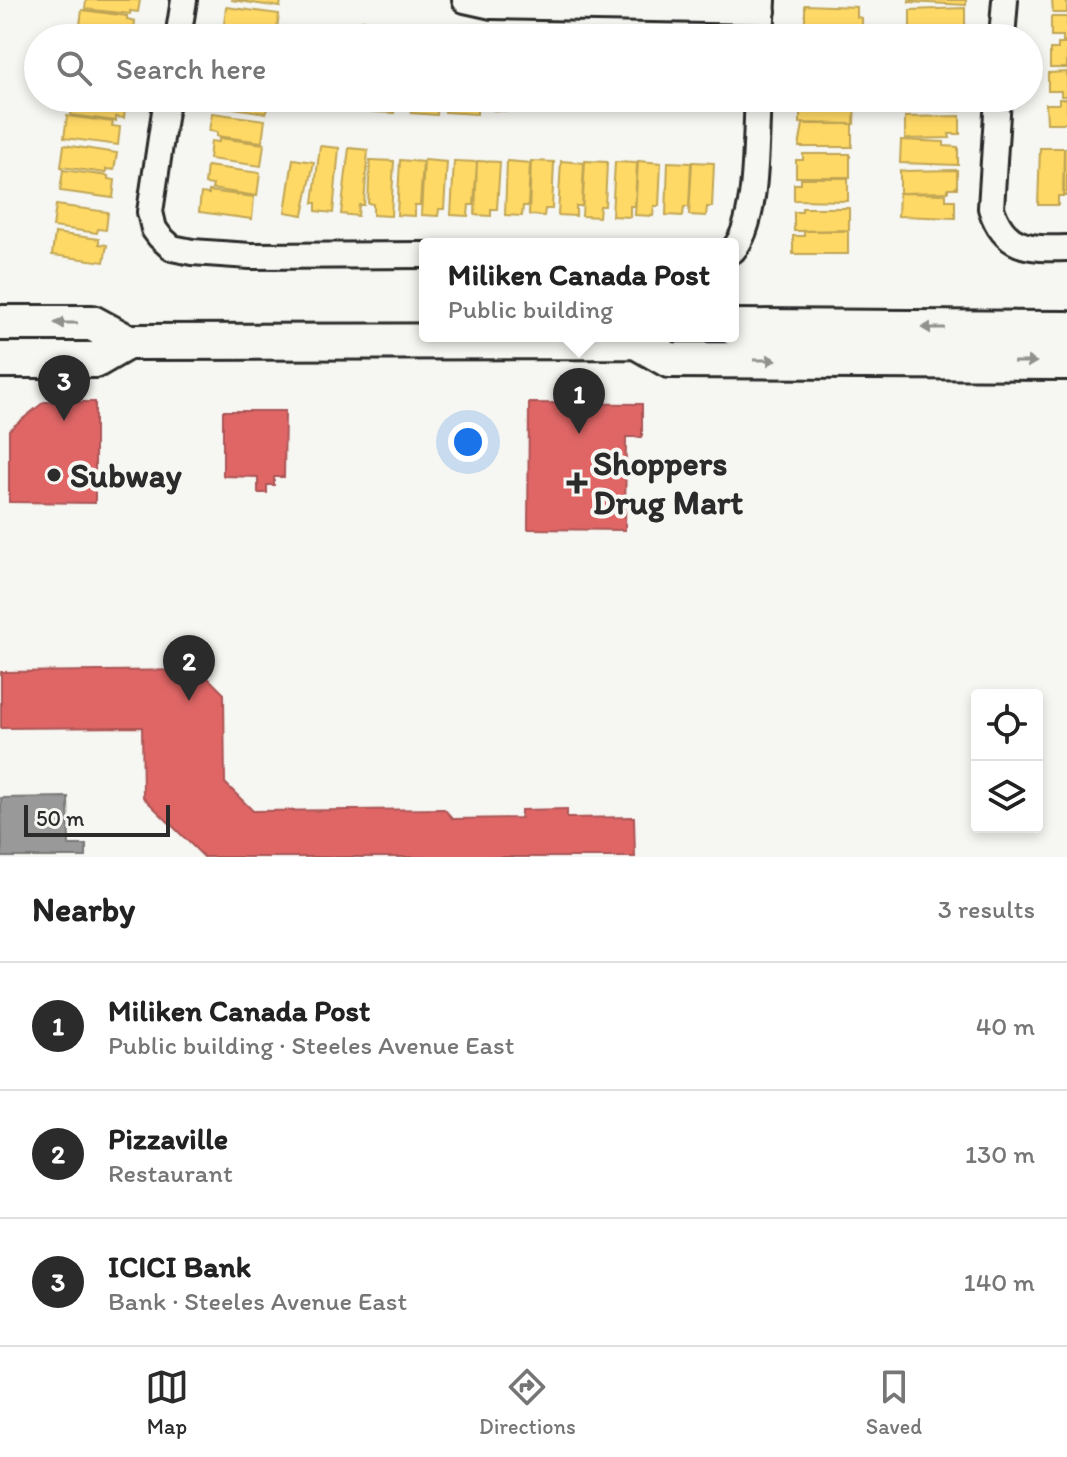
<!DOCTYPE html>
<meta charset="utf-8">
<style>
:root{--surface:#fff;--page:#f6f6f6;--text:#222;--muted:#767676;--line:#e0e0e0;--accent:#2b2b2b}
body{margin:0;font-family:Itim,sans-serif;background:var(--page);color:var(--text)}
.controls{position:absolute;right:24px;bottom:24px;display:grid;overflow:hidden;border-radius:8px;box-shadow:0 4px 12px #0003}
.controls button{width:72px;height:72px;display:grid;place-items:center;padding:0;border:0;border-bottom:2px solid var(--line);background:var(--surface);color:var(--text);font:40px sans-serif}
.scale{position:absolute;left:24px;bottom:20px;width:146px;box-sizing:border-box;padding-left:8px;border:4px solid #2b2b2b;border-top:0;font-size:22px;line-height:28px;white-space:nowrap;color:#2b2b2b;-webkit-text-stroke:6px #f6f6f2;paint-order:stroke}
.you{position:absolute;left:468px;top:442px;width:28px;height:28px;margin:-20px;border:6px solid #fff;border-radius:50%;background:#1a73e8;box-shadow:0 0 0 12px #1a73e833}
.badge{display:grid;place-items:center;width:52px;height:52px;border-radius:50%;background:var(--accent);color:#fff;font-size:26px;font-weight:700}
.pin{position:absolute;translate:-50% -66px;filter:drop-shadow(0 2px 4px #0008)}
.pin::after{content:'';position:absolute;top:42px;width:28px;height:24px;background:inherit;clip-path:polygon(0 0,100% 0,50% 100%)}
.popup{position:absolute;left:419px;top:238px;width:320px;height:104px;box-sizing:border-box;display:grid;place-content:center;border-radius:8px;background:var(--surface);filter:drop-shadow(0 2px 6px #0005);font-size:26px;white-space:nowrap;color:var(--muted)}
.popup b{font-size:30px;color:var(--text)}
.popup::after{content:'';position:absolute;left:50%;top:100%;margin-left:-16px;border:16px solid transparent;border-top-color:var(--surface)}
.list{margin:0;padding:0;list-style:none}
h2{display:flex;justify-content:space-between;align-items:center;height:104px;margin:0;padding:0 32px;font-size:34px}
h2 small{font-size:26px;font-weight:400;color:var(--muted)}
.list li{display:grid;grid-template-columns:52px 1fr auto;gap:24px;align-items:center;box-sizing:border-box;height:128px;padding:0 32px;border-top:2px solid var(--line)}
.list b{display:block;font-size:30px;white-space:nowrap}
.list p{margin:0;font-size:26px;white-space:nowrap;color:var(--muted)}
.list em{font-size:26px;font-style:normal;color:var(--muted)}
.icon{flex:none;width:44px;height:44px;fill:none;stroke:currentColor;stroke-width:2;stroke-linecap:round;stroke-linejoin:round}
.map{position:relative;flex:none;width:1067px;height:857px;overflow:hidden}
.search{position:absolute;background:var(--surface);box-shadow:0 4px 12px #0003;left:24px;right:24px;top:24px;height:88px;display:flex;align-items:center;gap:20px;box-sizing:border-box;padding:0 28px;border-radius:44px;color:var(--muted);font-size:30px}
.sheet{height:488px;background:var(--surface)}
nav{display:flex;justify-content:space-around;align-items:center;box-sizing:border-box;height:112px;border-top:2px solid var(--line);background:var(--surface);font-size:22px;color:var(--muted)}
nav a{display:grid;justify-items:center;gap:4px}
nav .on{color:var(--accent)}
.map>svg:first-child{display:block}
.homes{fill:#ffd966;stroke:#bfa554;stroke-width:2}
.shops{fill:#e06666;stroke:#aa5454;stroke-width:2}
.industry{fill:#999;stroke:#787878;stroke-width:2}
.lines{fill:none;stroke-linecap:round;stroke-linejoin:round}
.minor-casing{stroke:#2b2b2b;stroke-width:30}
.secondary-casing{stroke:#2b2b2b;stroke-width:40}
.minor{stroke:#f6f6f2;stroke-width:24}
.secondary{stroke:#f6f6f2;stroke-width:34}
.oneway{fill:#90908e}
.poi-dot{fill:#2b2b2b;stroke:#f6f6f2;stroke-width:3}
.labels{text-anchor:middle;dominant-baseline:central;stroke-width:8;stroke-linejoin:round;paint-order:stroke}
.poi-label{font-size:34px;font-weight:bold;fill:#2b2b2b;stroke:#f6f6f2;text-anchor:start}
</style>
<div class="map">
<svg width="1067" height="857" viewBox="0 0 1067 857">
<rect width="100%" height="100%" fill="#f6f6f2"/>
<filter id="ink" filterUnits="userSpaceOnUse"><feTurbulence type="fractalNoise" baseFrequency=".0125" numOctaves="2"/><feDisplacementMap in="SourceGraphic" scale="16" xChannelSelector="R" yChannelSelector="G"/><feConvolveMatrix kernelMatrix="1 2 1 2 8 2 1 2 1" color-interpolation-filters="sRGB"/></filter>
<g filter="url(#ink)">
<path class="homes" d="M86,0H140L138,12L130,11V14L85,9Z
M231,0H281L280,7Z
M909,0H966V5L909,2Z
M1052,0H1067V13H1053Z
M805,5L857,7V17L862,18V32H856V38H820L819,24H805Z
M226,7L279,14L276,36L231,30V26L224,25Z
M965,8V27H956V33H910V10Z
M82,10L127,16V19L135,21L133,38L79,32Z
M1051,17H1067V42H1063V36H1051Z
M363,20L369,37L315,38L314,35Z
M233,32L278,38H224Z
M906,33L950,34V38H906Z
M1058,44H1067V68H1050V49H1058Z
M1067,72V96H1061V91H1048V73Z
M73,98L126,100L124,118L116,117V121L71,115Z
M214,98H268L266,113L213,105Z
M337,98H396L394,113L357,111L355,106L341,110Z
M404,98H438L437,115L411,113L412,108L404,107Z
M446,98H477V114L445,112Z
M485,98H516V106H506V111L493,110V105L485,104Z
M524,98H556V111H532V105L524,104Z
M565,98H597V107L564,105Z
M605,98H637V107L605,105Z
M645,98H677V108L645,105Z
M686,98H718V109L685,107Z
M904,98H961V111L904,109Z
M1059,99H1067V123H1047L1046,104H1059Z
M808,100H855L854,124L800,123V106H808Z
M212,113L265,120L262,142L217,136V132L209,131Z
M67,116L113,122L112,126L120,127L118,145L64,138Z
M960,116V134H949L950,138L905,139V117Z
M803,124H852V147H799Z
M219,138L264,144L261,166L209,159L211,141L219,142Z
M901,140L944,142V146L958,147V165L900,163Z
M64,145L117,153L114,170L106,169V173L61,167Z
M320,146L339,148L333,213L316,211V203H313Z
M349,148L368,150L364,205H359L358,216L341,214Z
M1040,148H1064L1063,196H1058V205H1038Z
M1064,148H1067V196H1064Z
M803,154H850V177H796V160H803Z
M293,159L314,162L303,215L285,212Z
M370,160L394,161L391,216L373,215V204L368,203Z
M400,160L423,162L420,205H415V216L397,215Z
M424,160L447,162L444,209H439L438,216L421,215Z
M454,161L477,162L474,205H469L468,216L451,215Z
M477,161L500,162L497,209H491V216L475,215Z
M507,161L530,163L528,206H523L522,216L505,215Z
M531,161L554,162L552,209H545L544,216L529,215Z
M561,161L584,163L582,206H576V216L558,215Z
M585,161L607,162L605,206H600L599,217L582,216Z
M638,161L661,163L659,206H654L653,216L635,215Z
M615,162L637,163L635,206H630V217L612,216Z
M668,162L691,163L689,207H684L683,216L666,215Z
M692,162L714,163L712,207H707L706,216L689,215Z
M207,166L260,173L257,196L212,189L213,185L205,184Z
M63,170L108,176V179L115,180L113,198L60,191Z
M900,171L957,170V188H948V192L900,193Z
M801,178H848V201L794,200V184H801Z
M209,191L254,197L252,219L199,212L201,193L209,194Z
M899,193L946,194V200H955V218L898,216Z
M56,205L108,212L106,230L98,229L97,233L53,227Z
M802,208H849V230L794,231V212H802Z
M804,231H848V254H793V236H804Z
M55,233L99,239V244L107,245L104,262L52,255Z"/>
<path class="shops" d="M44,402H95V503L9,502V430Z
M529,403L642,404V437H626L625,530L528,529Z
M223,411H285L284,477H274V485H267V493H258V477L223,476Z
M200,670L224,694L225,783L253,811L444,809L453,819L521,818V810L567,809V818L634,817L635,857H204L143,797L142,727L1,728V672Z"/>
<path class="industry" d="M68,797L69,845H86V857H2L1,798Z"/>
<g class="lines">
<defs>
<path id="minor" d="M465,0L492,6L763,11
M178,38L184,0
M761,38L763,0
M1002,38L1005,0
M167,98L150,212L154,229L160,237L172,248L192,252L250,256L425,255
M998,98L991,208C1004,249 1028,249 1067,248
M733,250C759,222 755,137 758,98"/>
<path id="secondary" d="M0,323H92L127,342L636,341L647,336
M733,327L1067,329
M636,341L669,360L1067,362
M0,360H96L127,342"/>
</defs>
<use href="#minor" class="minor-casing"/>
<use href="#secondary" class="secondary-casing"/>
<use href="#minor" class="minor"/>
<use href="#secondary" class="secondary"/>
</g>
<defs><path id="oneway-solid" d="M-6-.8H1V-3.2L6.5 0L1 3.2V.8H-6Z" transform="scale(2)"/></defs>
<g class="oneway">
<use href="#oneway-solid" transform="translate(66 323) rotate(-180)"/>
<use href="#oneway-solid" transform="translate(933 328) rotate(-180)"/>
<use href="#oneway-solid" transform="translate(765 360)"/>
<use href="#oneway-solid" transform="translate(1025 362)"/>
</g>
</g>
<g class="poi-dot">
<circle cx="54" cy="475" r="8"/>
<path d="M573 471h8v8h8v8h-8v8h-8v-8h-8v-8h8z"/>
</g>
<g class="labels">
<g class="poi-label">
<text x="593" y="463">Shoppers<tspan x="593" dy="39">Drug Mart</tspan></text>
<text x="70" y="475">Subway</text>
</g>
</g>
</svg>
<div class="controls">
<button><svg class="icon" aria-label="locate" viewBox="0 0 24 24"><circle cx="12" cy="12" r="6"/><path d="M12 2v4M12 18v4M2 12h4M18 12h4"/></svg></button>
<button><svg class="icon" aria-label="layers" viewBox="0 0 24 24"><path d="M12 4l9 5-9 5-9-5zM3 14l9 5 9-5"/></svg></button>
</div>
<div class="scale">50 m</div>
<div class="you"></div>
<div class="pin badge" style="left:579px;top:434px">1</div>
<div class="popup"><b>Miliken Canada Post</b>Public building</div>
<div class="pin badge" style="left:189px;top:701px">2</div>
<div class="pin badge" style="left:64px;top:421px">3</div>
<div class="search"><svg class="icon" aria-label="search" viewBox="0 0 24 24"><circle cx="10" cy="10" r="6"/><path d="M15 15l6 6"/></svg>Search here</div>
</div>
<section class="sheet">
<h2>Nearby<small>3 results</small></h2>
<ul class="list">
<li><span class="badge">1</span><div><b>Miliken Canada Post</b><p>Public building · Steeles Avenue East</p></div><em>40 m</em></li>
<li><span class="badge">2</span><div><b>Pizzaville</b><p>Restaurant</p></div><em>130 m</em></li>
<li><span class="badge">3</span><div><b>ICICI Bank</b><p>Bank · Steeles Avenue East</p></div><em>140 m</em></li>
</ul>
</section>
<nav>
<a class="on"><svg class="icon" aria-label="map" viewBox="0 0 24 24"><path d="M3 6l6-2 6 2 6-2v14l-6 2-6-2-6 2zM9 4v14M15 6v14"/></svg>Map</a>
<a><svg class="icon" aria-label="directions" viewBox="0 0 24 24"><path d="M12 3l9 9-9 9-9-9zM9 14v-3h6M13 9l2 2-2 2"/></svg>Directions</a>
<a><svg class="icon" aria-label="saved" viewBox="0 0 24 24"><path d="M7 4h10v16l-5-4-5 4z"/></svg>Saved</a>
</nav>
